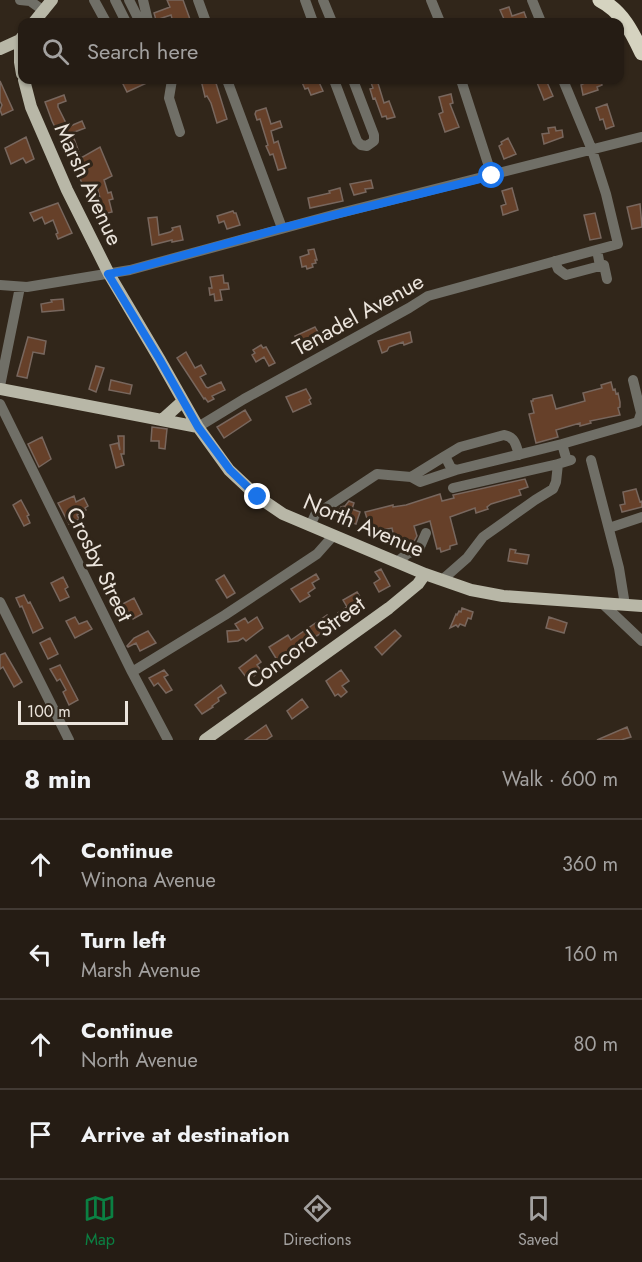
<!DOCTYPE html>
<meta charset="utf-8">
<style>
:root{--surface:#251c14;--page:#2d251d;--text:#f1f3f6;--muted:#a3a1a0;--line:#423a34;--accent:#0b8043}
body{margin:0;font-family:Jost,sans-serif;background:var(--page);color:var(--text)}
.scale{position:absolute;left:18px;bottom:15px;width:110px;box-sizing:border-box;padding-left:6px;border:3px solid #ebe4dc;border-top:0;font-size:16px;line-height:21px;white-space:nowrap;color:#ebe4dc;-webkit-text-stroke:4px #31261a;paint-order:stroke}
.stop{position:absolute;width:18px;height:18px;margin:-14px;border:4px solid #1a73e8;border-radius:50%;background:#fff}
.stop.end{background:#1a73e8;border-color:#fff;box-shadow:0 2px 6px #0008}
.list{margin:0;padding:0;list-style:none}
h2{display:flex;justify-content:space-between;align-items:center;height:78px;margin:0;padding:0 24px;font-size:26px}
h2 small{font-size:20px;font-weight:400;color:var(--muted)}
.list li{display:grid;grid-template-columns:39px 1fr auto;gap:18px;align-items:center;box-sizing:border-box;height:90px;padding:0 24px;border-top:2px solid var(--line)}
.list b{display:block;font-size:22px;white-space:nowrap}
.list p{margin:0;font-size:20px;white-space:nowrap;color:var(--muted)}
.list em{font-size:20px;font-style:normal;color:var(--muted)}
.icon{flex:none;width:33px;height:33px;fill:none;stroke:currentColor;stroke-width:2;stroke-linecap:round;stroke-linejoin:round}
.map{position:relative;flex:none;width:642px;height:740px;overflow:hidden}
.search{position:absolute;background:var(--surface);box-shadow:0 2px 4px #0004;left:18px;right:18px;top:18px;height:66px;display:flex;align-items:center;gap:15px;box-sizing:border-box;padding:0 21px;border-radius:12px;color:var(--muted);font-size:22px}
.sheet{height:438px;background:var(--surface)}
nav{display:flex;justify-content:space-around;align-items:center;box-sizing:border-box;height:84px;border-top:2px solid var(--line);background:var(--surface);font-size:16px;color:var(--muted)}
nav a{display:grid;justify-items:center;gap:3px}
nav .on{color:var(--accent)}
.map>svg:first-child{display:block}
.building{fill:#664029;stroke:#78675e;stroke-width:1.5}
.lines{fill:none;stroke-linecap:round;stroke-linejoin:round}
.minor{stroke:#706f67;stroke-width:10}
.major{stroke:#b8b7a7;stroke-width:12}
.highway{stroke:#d5d3c0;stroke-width:15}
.route{stroke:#1a73e8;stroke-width:8}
.labels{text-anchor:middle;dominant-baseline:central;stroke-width:6;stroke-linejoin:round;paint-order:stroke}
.street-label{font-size:22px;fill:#ebe4dc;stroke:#31261a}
</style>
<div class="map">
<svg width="642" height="740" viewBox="0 0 642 740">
<rect width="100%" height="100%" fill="#31261a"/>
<path class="building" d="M167,0H183L191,22H173L171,15L156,20L154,13L170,7Z
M509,7L512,16L524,12L527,20L521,22H497L504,19L500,10Z
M121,80H153L127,92Z
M201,80H215L227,119L217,123L211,103L207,96L205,97Z
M301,80H318L323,91L311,95L308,88L305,89Z
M370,80H377L384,103L389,101L395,117L387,119L386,116L382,117L375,98L373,99L370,89L373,88Z
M536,80H546L553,96L544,100Z
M587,80H601L602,85L597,87L598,90L583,95L581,85L588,81Z
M0,81L13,110L2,115L0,110L2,105L0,101Z
M451,94L453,103L450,104L459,127L445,132L439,114L443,112L439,97Z
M64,95L66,101L58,104V107L68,127L82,121L85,128L72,133L81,158L100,147L112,176L104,180L108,193L111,192L113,199L109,200L112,212L104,214L99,205L97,206L95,199L100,198L96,183L84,187L52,121L45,102Z
M607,104L614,126L606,129L603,119L600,120L596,108Z
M266,108L271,124L280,121L282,127L271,131L274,143L278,141L286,168L278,170L273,154L270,155L266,146L268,145L260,119L257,120L255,114L256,111Z
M555,127L556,131L562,130L563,137L544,144L542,134L549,133L548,128Z
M26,137L34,159L26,163L23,158L11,164L5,148Z
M508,138L516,154L504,159L499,146L502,144L501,142Z
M371,180L373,188L365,189L366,192L354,195L350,184Z
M340,188L343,201L310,208L308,198L330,193L329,191Z
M512,188L518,210L503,215L501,206L506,204L502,191Z
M58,203L72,233L58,239L56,234L58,233L53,220L45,224L42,217L34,221L30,213Z
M640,204L642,227L632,229L627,207Z
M233,211L234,213H236L240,225L227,229L224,221L219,223L217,216Z
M595,213L601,238L590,240L584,215Z
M157,217L159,235L170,232L173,230L172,228L180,226L183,240L172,242V240L152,245L148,218Z
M314,249L317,260H315L316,263L312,264L313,267L307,269L306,266L302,267L300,257L309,254L308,250Z
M223,275L224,283H228L229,289L220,290L222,300L215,301L214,294L210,295L209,288H212L210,277Z
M63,299L64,310L42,312L41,304L52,302L51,300Z
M315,327L319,334L314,335L316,338L300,346L295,336Z
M410,332L412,342L404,345L403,342L389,347L387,351L382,353L378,341Z
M28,337L46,341L44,354L33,352L27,378L17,376Z
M261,345L263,348L266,347L275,363L269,366L264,357L256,362L252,355L255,353L253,350Z
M186,352L195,368L201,365L206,374L200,377L206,387L208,388L221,382L225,390L212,396L214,399L208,402L205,398L204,399L177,358Z
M96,366L104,368L96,392L89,389Z
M111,380L132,385L130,394L109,390Z
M611,382L613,390L615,389L616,394L618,393L620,402V407L618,408L620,415L590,421L591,423L580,426V423L556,430L558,437L536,443L529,414L534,413L531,401H533V399L552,395L556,409L585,401L583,393L602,388L601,385Z
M306,389L311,398L309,400L311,404L293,412L286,397Z
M245,410L251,420L224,438L217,427Z
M152,427L167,429L165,449L159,448V441H151Z
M118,436H124V454H121L124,465L116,468L110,445L118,443L120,450Z
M42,437L51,459L39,467L28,444Z
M525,479L528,487L519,490L521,495L491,504L487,507L488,509L476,513L475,508L450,517L457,544L450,546V549L441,552L440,548L437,549L430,521L414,526L417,536L413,543L406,545L405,542L395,541L392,528L371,532L365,512L393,505V507L406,505L440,494L442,501L454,498L453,495Z
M636,489L640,502L642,501V507L622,512L620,505L625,504L623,492Z
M74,496L76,502L84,498L88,506L85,508L86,510L77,515L79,519L69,524L58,503Z
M21,500L29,515L27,516L30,523L24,526L13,505Z
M349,501L354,503L352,509L360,512L356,524L337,517L341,507L345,506Z
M510,549L516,550L515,553L529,555L527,564L508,561Z
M381,569L390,586L379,592L374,583L380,579L375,572Z
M316,574L319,579L312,583L315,588L308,593L310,596L300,602L291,589Z
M224,575L235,593L227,598L216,580Z
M63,577L68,587L65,589L69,597L60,601L51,583Z
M357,592L365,605L342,619L338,613L347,607L343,600Z
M24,595L28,603L30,602L43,628L33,633L22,606L20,607L16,598Z
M134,598L142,614L133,619L129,612L120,616L115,608Z
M462,608L473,612L471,619L468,618L465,626L460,624L458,627L456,625L450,628L456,614L457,615L459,611L461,612Z
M327,615L332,622L323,628L325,631L296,648L298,651L288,657L286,655L277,660L269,647L288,635L291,640Z
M75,617L79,624L87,621L92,629L75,638L66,621Z
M257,617L263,628L246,641L243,638L238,641L228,642L227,631L239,630L235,624L245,618L248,623Z
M549,617L567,623L564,633L546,628Z
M395,630L401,636L382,655L375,647Z
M148,631L156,643L140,651L136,643L128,647L127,646L134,638Z
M50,638L58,654L48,659L40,643Z
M5,653L22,682L14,687L3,667L0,669V655Z
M256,655L261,662L257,665L261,670L254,676L252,673L246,677L239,668Z
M60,665L78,700L69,705L63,692L66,690L60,679L57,681L50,669Z
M164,670L168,675L164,677L172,690L166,693L158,683L154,686L149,678Z
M341,670L349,681L342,686L347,692L341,697L338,694L335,696L326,681Z
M221,685L226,693L218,698L219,701L212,706L213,707L202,714L195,705Z
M302,699L308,707L292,719L287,711Z
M266,725L272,736L266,740H245Z
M627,727L631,737L621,740H597Z"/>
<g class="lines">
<path class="minor" d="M20,0L30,1L44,11
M94,0L106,22
M115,0L126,22
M129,0L140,22
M143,0L148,21
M198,0L206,22
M305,0L313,22
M323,0L332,22
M431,0L440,22
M532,0L541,22
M172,80L169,98L180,132
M227,80L282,228
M334,80L357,141L361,145L367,146L374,141V135L353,80
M461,80L492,176
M555,261L558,269L566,275L600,266L597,250
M600,266L604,265L607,279
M0,285L27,287L130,270L340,213L641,137
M0,386L20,287
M0,404L132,672L168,740
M198,427L244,399L409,308L428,296L618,244L606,194L592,150L563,80
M562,444L638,422L641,413L633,380
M519,455C516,445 515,437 504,435L460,447L445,456L451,468L456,470L562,444L567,461
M445,456L411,477L420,482L456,470
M591,460L619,568L625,605
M453,488L558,464
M310,526L315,515L377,474L411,477
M609,528L642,517
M397,562L407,554L419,549L426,533
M442,580L467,558L483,537L535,500L553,489L556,482L558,464L571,460
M0,602L69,740
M603,604L642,641
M132,672L225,615L317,554L333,536"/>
<path class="major" d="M34,22L52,0
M20,40V62L22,74
M0,49L20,40L22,37
M24,80L31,107L67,190L109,274L160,360L198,427
M0,389L198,427L229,470L258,497L283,514L425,574L471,590L503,596L642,606
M163,419L183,401
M205,740L389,608L418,584L425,574"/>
<path class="highway" d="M600,0C622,11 632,32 642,53"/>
</g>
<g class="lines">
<path class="route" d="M258,497L230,470L198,427L160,360L108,274L130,270L282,228L492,176"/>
</g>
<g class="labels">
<g class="street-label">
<text transform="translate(89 184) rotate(65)">Marsh Avenue</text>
<text transform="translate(358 314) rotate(-29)">Tenadel Avenue</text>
<text transform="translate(364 525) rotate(23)">North Avenue</text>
<text transform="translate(100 564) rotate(64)">Crosby Street</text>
<text transform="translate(305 642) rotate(-36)">Concord Street</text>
</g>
</g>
</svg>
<div class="scale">100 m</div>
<div class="stop" style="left:492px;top:176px"></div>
<div class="stop end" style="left:258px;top:497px"></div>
<div class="search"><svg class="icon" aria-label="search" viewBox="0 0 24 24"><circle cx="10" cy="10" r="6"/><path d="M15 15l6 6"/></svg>Search here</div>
</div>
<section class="sheet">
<h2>8 min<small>Walk · 600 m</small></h2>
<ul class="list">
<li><svg class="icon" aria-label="ahead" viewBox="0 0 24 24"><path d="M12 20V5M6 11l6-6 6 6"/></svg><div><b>Continue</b><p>Winona Avenue</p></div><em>360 m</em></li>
<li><svg class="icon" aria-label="left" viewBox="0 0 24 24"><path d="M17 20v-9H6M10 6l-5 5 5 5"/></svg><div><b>Turn left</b><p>Marsh Avenue</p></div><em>160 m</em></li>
<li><svg class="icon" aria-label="ahead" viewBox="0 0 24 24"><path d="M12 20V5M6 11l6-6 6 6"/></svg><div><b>Continue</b><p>North Avenue</p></div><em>80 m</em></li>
<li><svg class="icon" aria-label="arrive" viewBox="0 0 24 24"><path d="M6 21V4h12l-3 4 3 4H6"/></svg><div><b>Arrive at destination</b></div></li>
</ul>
</section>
<nav>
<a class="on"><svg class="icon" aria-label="map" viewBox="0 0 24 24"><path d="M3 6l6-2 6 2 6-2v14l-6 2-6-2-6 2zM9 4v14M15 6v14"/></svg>Map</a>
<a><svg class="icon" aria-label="directions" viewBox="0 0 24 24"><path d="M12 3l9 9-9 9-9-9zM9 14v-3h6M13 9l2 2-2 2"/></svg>Directions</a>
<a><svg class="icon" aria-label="saved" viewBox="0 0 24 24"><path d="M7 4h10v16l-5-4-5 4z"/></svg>Saved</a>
</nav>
